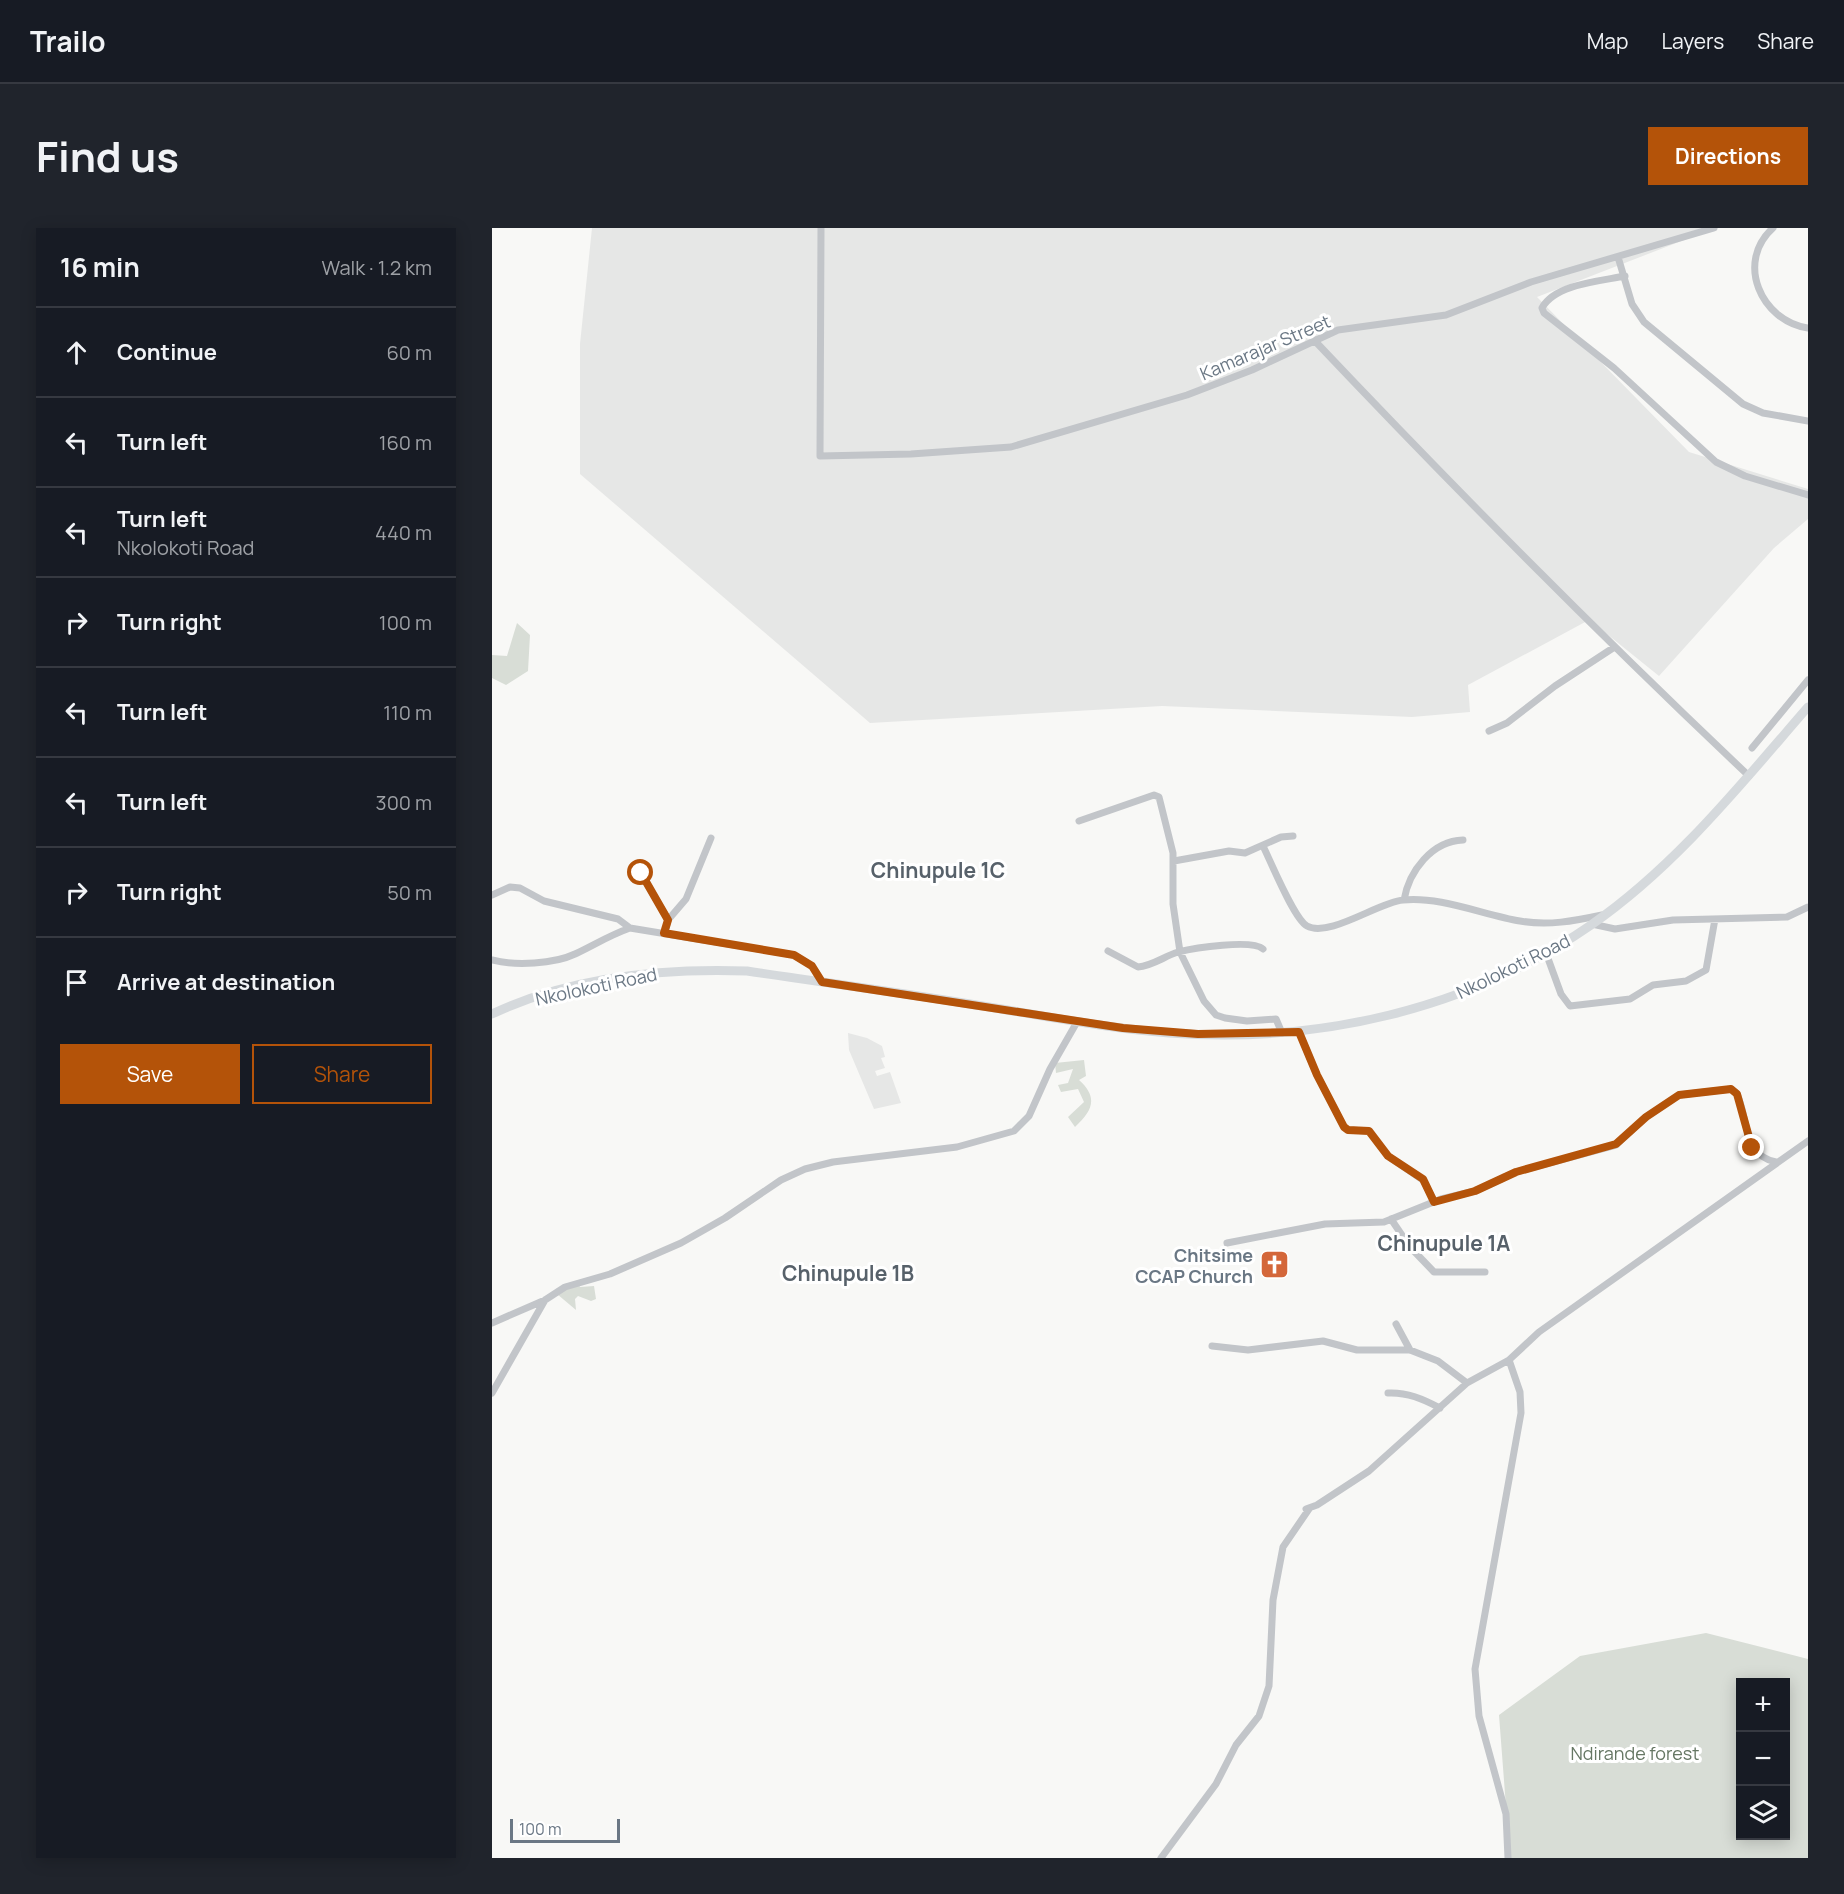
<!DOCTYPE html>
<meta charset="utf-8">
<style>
:root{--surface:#171b24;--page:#20242c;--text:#f1f3f6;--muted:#9ea1a6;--line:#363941;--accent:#b45309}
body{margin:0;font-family:Manrope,sans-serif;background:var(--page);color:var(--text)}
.controls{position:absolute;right:18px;bottom:18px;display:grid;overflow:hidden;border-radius:0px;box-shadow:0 3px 15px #0003}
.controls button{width:54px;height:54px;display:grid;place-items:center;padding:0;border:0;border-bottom:2px solid var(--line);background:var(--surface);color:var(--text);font:30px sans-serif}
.scale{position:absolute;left:18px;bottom:15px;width:110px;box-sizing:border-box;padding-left:6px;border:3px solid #6a7784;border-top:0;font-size:16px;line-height:21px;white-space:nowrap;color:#6a7784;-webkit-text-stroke:4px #fff;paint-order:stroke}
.stop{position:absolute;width:18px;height:18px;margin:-14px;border:4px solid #b45309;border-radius:50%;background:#fff}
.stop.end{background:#b45309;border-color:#fff;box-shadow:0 2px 6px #0008}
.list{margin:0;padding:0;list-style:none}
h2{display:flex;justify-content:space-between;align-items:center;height:78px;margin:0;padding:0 24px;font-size:26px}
h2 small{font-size:20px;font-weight:400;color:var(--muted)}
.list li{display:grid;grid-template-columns:39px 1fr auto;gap:18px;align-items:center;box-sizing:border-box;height:90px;padding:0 24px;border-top:2px solid var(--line)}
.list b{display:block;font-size:22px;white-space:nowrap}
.list p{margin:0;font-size:20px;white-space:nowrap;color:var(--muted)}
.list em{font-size:20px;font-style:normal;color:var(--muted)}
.actions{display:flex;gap:12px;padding:18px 24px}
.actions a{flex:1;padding:14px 0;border:2px solid var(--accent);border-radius:0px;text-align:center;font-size:21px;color:var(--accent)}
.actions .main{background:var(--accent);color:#fff}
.icon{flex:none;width:33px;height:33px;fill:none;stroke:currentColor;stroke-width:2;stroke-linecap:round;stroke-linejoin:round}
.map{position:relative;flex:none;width:1316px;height:1630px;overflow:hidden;border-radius:0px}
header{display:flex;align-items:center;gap:36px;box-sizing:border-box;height:84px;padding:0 30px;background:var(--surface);border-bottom:2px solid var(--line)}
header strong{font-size:28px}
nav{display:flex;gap:33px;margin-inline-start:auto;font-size:21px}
.intro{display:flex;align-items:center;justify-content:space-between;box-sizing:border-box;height:144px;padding:0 36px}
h1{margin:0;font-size:42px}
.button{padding:15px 27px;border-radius:0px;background:var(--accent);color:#fff;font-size:21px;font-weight:700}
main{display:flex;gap:36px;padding:0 36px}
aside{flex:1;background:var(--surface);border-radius:0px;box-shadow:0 3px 15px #0003}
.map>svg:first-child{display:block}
.built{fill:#e6e7e6}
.green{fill:#d8ddd6;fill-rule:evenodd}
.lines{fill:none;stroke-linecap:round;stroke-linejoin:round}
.street{stroke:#c2c5c9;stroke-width:7}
.secondary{stroke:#d5d9dc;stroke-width:9}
.route{stroke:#b45309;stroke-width:8}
.labels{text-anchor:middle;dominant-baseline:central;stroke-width:6;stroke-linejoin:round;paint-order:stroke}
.street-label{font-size:18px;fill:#6a7784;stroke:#fff}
.poi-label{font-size:18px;font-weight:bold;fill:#6a7784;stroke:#fff;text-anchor:end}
.park-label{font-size:18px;fill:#667764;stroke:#fff}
.quarter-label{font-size:21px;font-weight:bold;fill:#57616a;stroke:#fff}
</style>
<header>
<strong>Trailo</strong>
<nav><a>Map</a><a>Layers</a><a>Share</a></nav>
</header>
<div class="intro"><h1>Find us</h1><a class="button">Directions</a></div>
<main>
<aside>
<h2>16 min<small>Walk · 1.2 km</small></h2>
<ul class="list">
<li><svg class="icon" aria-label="ahead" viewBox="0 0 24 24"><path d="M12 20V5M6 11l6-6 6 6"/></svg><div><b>Continue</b></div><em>60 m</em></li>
<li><svg class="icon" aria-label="left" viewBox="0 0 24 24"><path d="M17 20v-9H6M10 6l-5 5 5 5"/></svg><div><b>Turn left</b></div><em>160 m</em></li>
<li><svg class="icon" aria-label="left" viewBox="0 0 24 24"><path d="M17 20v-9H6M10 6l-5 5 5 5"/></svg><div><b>Turn left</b><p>Nkolokoti Road</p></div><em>440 m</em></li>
<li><svg class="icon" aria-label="right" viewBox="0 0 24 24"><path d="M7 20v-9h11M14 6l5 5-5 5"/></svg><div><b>Turn right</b></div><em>100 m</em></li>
<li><svg class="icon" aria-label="left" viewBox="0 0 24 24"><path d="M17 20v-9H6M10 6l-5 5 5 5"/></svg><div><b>Turn left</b></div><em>110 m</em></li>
<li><svg class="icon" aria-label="left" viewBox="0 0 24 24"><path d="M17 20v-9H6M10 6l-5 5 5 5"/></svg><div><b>Turn left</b></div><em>300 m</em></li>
<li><svg class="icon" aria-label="right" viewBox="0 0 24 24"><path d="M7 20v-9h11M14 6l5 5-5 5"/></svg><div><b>Turn right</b></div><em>50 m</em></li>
<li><svg class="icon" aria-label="arrive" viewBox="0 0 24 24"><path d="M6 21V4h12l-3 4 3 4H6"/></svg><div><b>Arrive at destination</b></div></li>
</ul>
<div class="actions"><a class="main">Save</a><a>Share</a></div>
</aside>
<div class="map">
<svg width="1316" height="1630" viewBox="0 0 1316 1630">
<rect width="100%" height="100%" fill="#f8f8f6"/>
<path class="built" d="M100,0H1223L1045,69L1197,224L1316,261V291L1282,320L1167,448L1105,398L1095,393L976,457L978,484L920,489L670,478L378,495L88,246V116Z
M356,805L375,810L390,818L393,829L389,830L393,840L383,843L385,848L398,844L409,875L382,881L357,822Z"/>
<path class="green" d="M25,395L38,407L36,443L14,457L0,450V427L15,428Z
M592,832L594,848L587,852C607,870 600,883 583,899L576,889L592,874L586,861L569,864L566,857L576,855L581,841L564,845L563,835Z
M86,1055L88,1059L102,1058L104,1071L99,1073L86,1068L83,1071L84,1082L65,1066Z
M1214,1405L1316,1431V1630H1016L1017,1618L1007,1487L1088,1428ZM1248,1454H1294V1608H1248Z"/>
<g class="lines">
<path class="street" d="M329,0L328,228L419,226L519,219L695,167L760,142L846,102L954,87L1039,54L1222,0
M1281,0C1243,34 1269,93 1316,100
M1126,29L1140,76L1152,94L1251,176L1271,185L1316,193
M1133,48C1109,53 1063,56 1050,80L1052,85L1122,140L1224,234L1253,248L1316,267
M822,112C963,261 1108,407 1257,548
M997,503L1015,495L1063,458L1121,420
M1260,520L1316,452
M587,593L662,567L667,569L681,625V676L688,724L712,773L724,787L733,790L755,793L784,791L790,805
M771,618C779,634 802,691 815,698C837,710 887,674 911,672C948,668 992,687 1028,693C1056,698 1082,693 1110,687
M682,633L737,623L753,625L789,609L801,608
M149,645L176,692
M0,667L18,659L28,660L52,673L126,691L138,700
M912,672C917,643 940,613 971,612
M1100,696L1123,701L1181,692L1295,689L1316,679
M173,705L176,692L194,671L219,610
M616,723L646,739C660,738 673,728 686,724C702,720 760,711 771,721
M1054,725L1069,766L1078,778L1138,771L1161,757L1194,753L1214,742L1223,691
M0,732C23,738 62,736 83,726C102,717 118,707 138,700L302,727L320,738L330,754
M807,804L825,847L852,899L856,902L877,903L896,928L931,952L942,973
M899,991L918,1019L942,1044H993
M735,1015L833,996L892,994L949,971L983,963L1024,944L1124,917L1154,889L1187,867L1239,861L1245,866C1257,892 1250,927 1284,934
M0,1095L53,1072L73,1059L118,1046L189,1015L233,990L289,952L313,941L341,934L465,919L522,903L537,888L558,841L585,794
M904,1096L918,1122
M720,1118L756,1122L831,1113L865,1122H918L946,1133L975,1155
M0,1165L53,1072
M896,1165C915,1164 931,1171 948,1180
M814,1281L825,1277L877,1243L975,1155L1017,1132
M669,1630L724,1556L744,1517L767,1488L777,1458L781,1372L791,1319L817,1281
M1016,1630L1014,1586L987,1488L983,1441L1029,1185L1028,1164L1017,1132L1047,1104L1316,913"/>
<path class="secondary" d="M0,786C78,749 169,740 255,743C329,754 404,764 478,776C544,786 610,800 677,805C825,816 976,782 1099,697C1184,638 1249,556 1316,479"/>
</g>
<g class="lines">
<path class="route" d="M149,645L176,692L172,705L302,727L320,738L330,754L631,800L706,806L807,804L825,847L852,899L856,902L877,903L896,928L931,951L942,974L983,963L1024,944L1124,916L1154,889L1187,867L1239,861L1245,866L1260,920"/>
</g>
<defs>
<symbol id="church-square" viewBox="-11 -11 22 22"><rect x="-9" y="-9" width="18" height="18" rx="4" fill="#d4673a" stroke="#fff"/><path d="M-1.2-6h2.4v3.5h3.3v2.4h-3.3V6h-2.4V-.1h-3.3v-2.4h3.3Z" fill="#fff"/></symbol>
</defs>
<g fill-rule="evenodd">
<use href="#church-square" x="766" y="1020" width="33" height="33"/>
</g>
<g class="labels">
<g class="street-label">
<text transform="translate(773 119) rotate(-23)">Kamarajar Street</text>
<text transform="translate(1021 738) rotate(-26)">Nkolokoti Road</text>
<text transform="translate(104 758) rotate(-12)">Nkolokoti Road</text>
</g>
<g class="poi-label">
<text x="761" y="1027">Chitsime<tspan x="761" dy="21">CCAP Church</tspan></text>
</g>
<g class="park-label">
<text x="1143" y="1525">Ndirande forest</text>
</g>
<g class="quarter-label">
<text x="446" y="642">Chinupule 1C</text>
<text x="952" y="1015">Chinupule 1A</text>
<text x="356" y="1045">Chinupule 1B</text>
</g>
</g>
</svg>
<div class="controls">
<button>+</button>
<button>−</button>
<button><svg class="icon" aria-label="layers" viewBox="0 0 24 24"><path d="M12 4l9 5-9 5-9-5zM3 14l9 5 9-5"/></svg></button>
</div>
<div class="scale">100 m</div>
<div class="stop" style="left:149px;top:645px"></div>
<div class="stop end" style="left:1260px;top:920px"></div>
</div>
</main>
